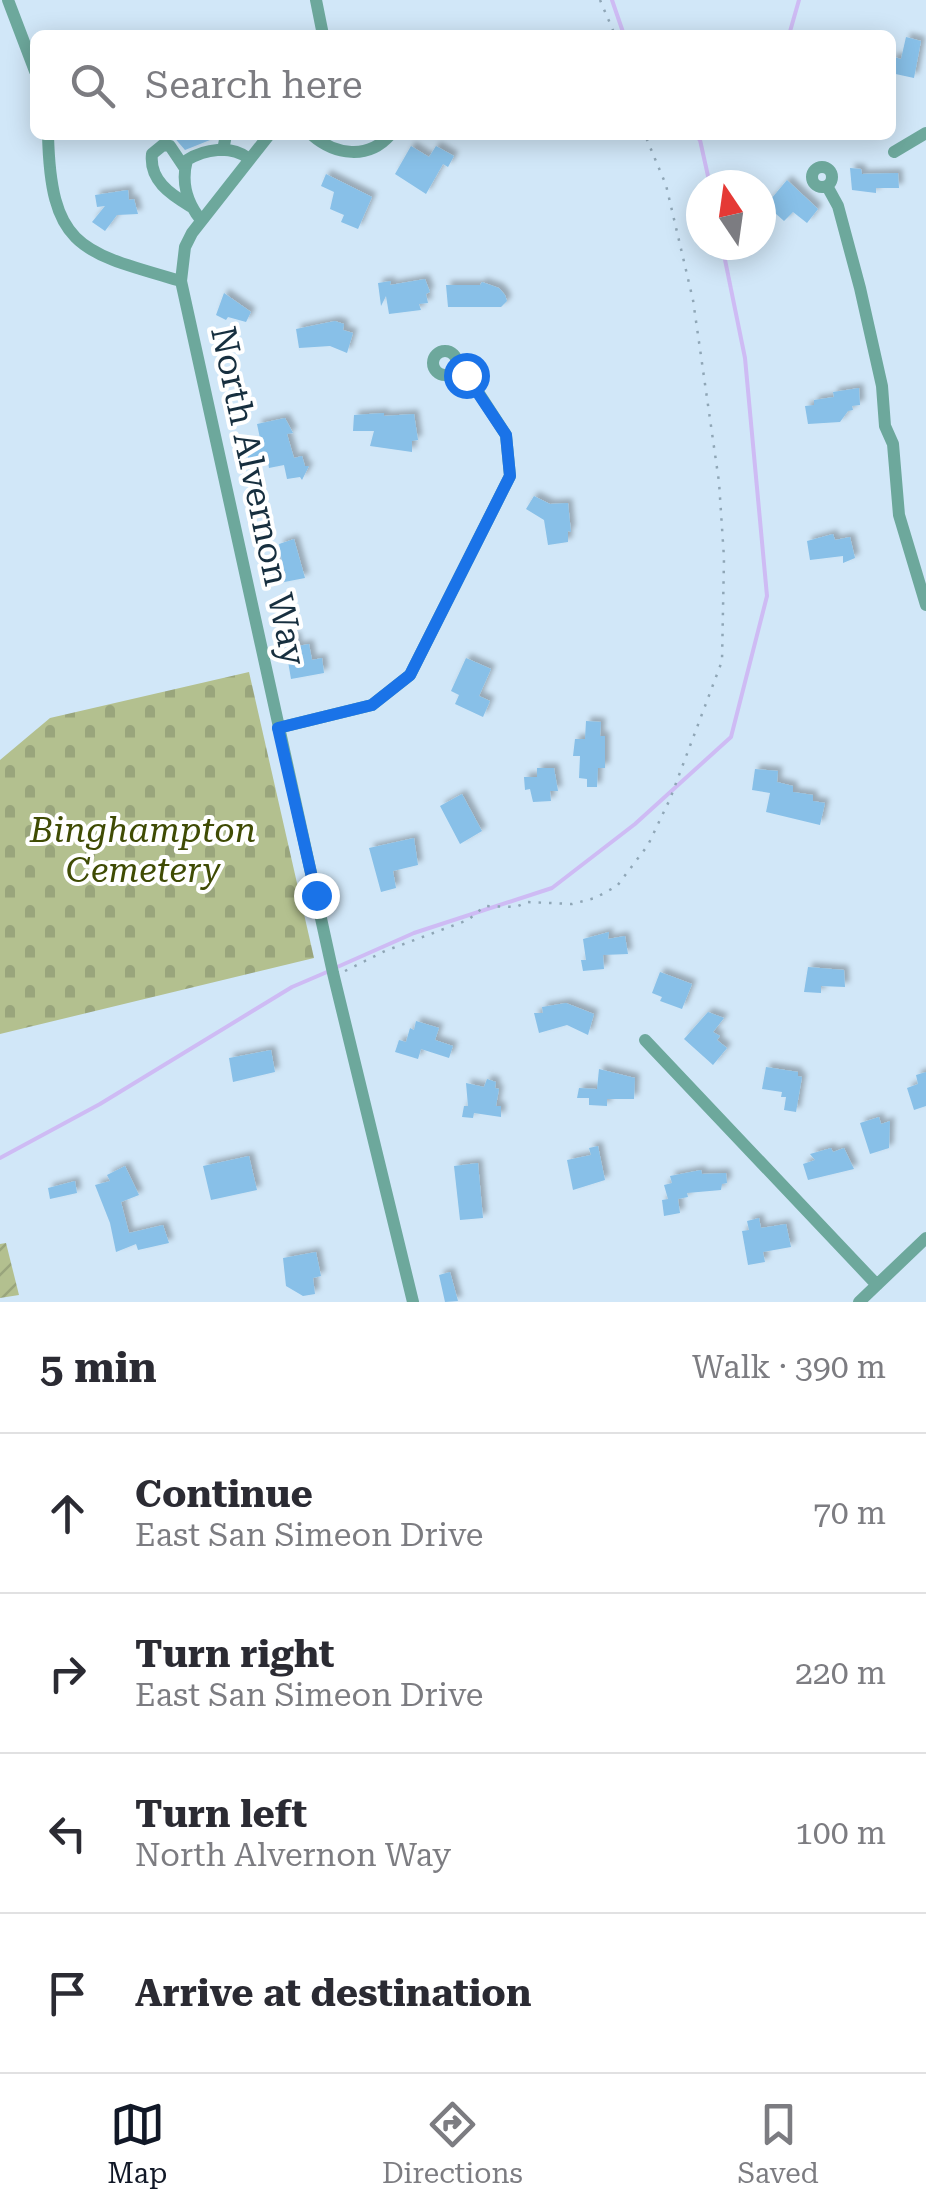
<!DOCTYPE html>
<meta charset="utf-8">
<style>
:root{--surface:#fff;--page:#f2f2f3;--text:#2b2b33;--muted:#7c7c81;--line:#e1e1e2;--accent:#111827}
body{margin:0;font-family:"Roboto Serif",serif;background:var(--page);color:var(--text)}
.compass{position:absolute;left:686px;top:170px;width:90px;height:90px;border-radius:50%;background:var(--surface);box-shadow:0 5px 25px #0003;rotate:347deg}
.stop{position:absolute;width:30px;height:30px;margin:-22px;border:8px solid #1a73e8;border-radius:50%;background:#fff}
.stop.end{background:#1a73e8;border-color:#fff;box-shadow:0 2px 10px #0008}
.list{margin:0;padding:0;list-style:none}
h2{display:flex;justify-content:space-between;align-items:center;height:130px;margin:0;padding:0 40px;font-size:42px}
h2 small{font-size:32px;font-weight:400;color:var(--muted)}
.list li{display:grid;grid-template-columns:65px 1fr auto;gap:30px;align-items:center;box-sizing:border-box;height:160px;padding:0 40px;border-top:2px solid var(--line)}
.list b{display:block;font-size:38px;white-space:nowrap}
.list p{margin:0;font-size:32px;white-space:nowrap;color:var(--muted)}
.list em{font-size:32px;font-style:normal;color:var(--muted)}
.icon{flex:none;width:55px;height:55px;fill:none;stroke:currentColor;stroke-width:2;stroke-linecap:round;stroke-linejoin:round}
.map{position:relative;flex:none;width:926px;height:1302px;overflow:hidden}
.search{position:absolute;background:var(--surface);box-shadow:0 5px 25px #0003;left:30px;right:30px;top:30px;height:110px;display:flex;align-items:center;gap:25px;box-sizing:border-box;padding:0 35px;border-radius:15px;color:var(--muted);font-size:38px}
.sheet{height:770px;background:var(--surface)}
nav{display:flex;justify-content:space-around;align-items:center;box-sizing:border-box;height:140px;border-top:2px solid var(--line);background:var(--surface);font-size:28px;color:var(--muted)}
nav a{display:grid;justify-items:center;gap:5px}
nav .on{color:var(--accent)}
.map>svg:first-child{display:block}
.cemetery{fill:url(#cemetery-stones)}
.garden{fill:url(#garden-furrows)}
.lines{fill:none;stroke-linecap:round;stroke-linejoin:round}
.stream{stroke:#cebbf4;stroke-width:4}
.building{fill:#88c0e8;filter:url(#shadow)}
.path{stroke:#8fa6b6;stroke-width:2.5;stroke-dasharray:2.5 8;stroke-linecap:butt}
.minor{stroke:#6da89c;stroke-width:12}
.route{stroke:#1a73e8;stroke-width:12}
.labels{text-anchor:middle;dominant-baseline:central;stroke-width:8;stroke-linejoin:round;paint-order:stroke}
.street-label{font-size:35px;fill:#172f3f;stroke:#fff}
.park-label{font-size:35px;font-style:italic;fill:#3f4b04;stroke:#fff}
</style>
<div class="map">
<svg width="926" height="1302" viewBox="0 0 926 1302">
<defs>
<pattern id="cemetery-stones" width="16" height="16" patternUnits="userSpaceOnUse" patternTransform="scale(2.5)"><rect width="16" height="16" fill="#b3c08f"/><path d="M2 7V4a2 2 0 0 1 4 0v3zM10 15v-3a2 2 0 0 1 4 0v3z" fill="#99a57c"/></pattern>
<pattern id="garden-furrows" width="10" height="10" patternUnits="userSpaceOnUse" patternTransform="scale(2.5)"><rect width="10" height="10" fill="#b3c08f"/><path d="M-1 1l2-2M0 10L10 0M9 11l2-2" fill="none" stroke="#99a57c"/></pattern>
<filter id="shadow"><feDropShadow dx="4.5" dy="-4.5" stdDeviation="2.5" flood-color="#0004"/></filter>
</defs>
<rect width="100%" height="100%" fill="#d1e7f8"/>
<path class="cemetery" d="M249,672L314,958L0,1034V760L50,718Z"/>
<path class="garden" d="M6,1243L19,1295L0,1298V1244Z"/>
<g class="lines">
<path class="stream" d="M612,0L624,35
M789,35L799,0
M695,135L700,140L710,185
M335,968L414,933L552,888L635,824L731,737L767,596L745,358L722,245
M0,1158L100,1104L292,987L327,972"/>
</g>
<path class="building" d="M906,37L921,41L914,78L891,73V61L894,57L901,59Z
M172,135H216L215,138L185,150Z
M411,146L429,157L436,146L454,156L448,167L443,164L426,194L395,174Z
M850,168L861,169L862,174L898,173L899,188H876V193L852,190Z
M326,174L372,197L358,229L341,222L344,215L330,209L334,192L321,186Z
M787,180L818,209L807,223L793,212L784,221L766,205Z
M128,190L129,200L134,199L138,214L117,215L105,231L92,222L105,206L97,207L95,195Z
M425,279L430,292L426,294L428,303L419,304L421,310L389,314L386,296L381,306L378,283L391,281L390,285Z
M482,282L499,288L505,295L507,301L501,307H448L446,285H480Z
M224,293L251,312L246,322L228,317L226,320L216,315Z
M335,321L344,324L343,330L353,333L347,353L330,346L299,348L296,329Z
M859,388L860,405L852,406L853,410L848,411L840,422L808,424L805,406L814,405V400L834,397L833,392Z
M384,413V416L414,414L418,440L412,441V452L370,446L374,431H353L354,415Z
M285,418L293,433L287,434L294,458L302,456L305,466H309L302,480L300,477L287,479L284,465L269,468L267,456L249,461L245,447L261,443L257,424Z
M534,496L550,504L568,503L571,532L568,531V542L548,545L544,520L526,509Z
M833,534L835,540L850,537L855,558L843,563V556L810,560L807,541Z
M294,539L305,578L274,584L271,563L282,562L279,544Z
M296,636L298,646L309,644L312,660L322,658L324,673L291,679L284,638Z
M466,658L491,669L479,696L490,701L483,717L455,704L459,695L451,691Z
M586,721L601,722L600,736H605V768H598L597,787H587V779L579,778L580,756H573L575,739H585Z
M537,768H554L558,791H550L551,801L533,802L530,789L525,790L524,777H537Z
M755,769L778,771L777,782L793,786V792L813,795V801L825,803L820,825L766,812L770,793L752,790Z
M462,794L482,831L460,844L440,806Z
M414,838L418,865L393,871L396,888L381,892L369,848Z
M609,932L608,939L625,936L628,954L603,955L604,969L583,971L581,960H586L583,939Z
M808,967L844,970L845,987L821,986V993L804,992Z
M660,972L692,984L682,1009L660,1001L662,997L652,993Z
M566,1003L594,1014L588,1035L567,1025L539,1033L534,1013H543L542,1007Z
M708,1012L724,1018L713,1032L720,1036L717,1040L727,1048L713,1065L684,1039Z
M416,1021L439,1028L435,1040L453,1046L449,1058L421,1049L418,1059L395,1052L399,1040L406,1042L410,1028L414,1030Z
M271,1050L275,1072L233,1082L229,1058Z
M766,1067L798,1072V1076L802,1077L796,1112L784,1110L786,1097H781L782,1092L762,1089Z
M599,1069L635,1078L634,1099H607V1106L589,1105V1098H577L579,1088L597,1089Z
M926,1072V1106L914,1110L907,1088L918,1084L916,1075Z
M487,1079L496,1082L495,1088L499,1089L496,1106H501V1117L474,1113L473,1118L462,1117L464,1106H468L466,1083L484,1087Z
M879,1117L881,1124L890,1121L889,1148L870,1154L860,1123Z
M598,1146L605,1180L573,1190L567,1160L591,1155L589,1148Z
M831,1148L833,1152L844,1148L854,1169L808,1180L803,1164L815,1160L810,1154Z
M249,1156L257,1190L211,1200L203,1166Z
M478,1163L483,1218L460,1220L454,1166Z
M125,1166L139,1195L121,1202L129,1233L163,1225L169,1243L138,1250L136,1244L116,1252L110,1223L95,1185L110,1181L107,1175Z
M701,1170L702,1174L726,1173L727,1183L722,1184L721,1190L687,1193L688,1197L678,1199L680,1213L664,1216L662,1200L668,1199L664,1185L672,1183L670,1176Z
M75,1181L77,1193L50,1199L48,1188Z
M759,1218L761,1228L786,1224L791,1247L763,1252L765,1262L748,1265L742,1231L749,1230L747,1221Z
M316,1252L321,1276L313,1278L315,1294L303,1296L286,1286L283,1258Z
M450,1272L458,1301L445,1302L439,1275Z"/>
<g class="lines">
<path class="path" d="M600,0L615,35
M345,971L385,951L468,920L485,906L516,907L527,902L572,904L595,898L617,886L648,845L670,799L722,661L724,558L719,482L693,300L666,185L645,135"/>
<path class="minor" d="M8,0L35,71
M316,0L323,35
M48,135C51,248 80,252 181,281
M269,135L192,233L185,247L181,281L333,973L413,1302
M312,135C335,155 368,160 390,135
M223,150L226,135
M894,152L926,133
M812 177a10 10 0 1 1 20 0a10 10 0 1 1-20 0Z
M184,167L170,146L163,145L152,154C149,180 170,194 190,206
M827,186L838,206L860,288L882,386L885,426L893,444L899,515L926,605
M201,220C187,203 181,182 187,160C205,149 230,145 248,158
M433 363a12 12 0 1 1 24 0a12 12 0 1 1-24 0Z
M278,728L372,705L410,675L510,476L506,435L467,375L456,370
M645,1040L877,1285
M859,1302L926,1238"/>
</g>
<g class="lines">
<path class="route" d="M316,895L278,728L372,705L410,675L510,476L506,435L466,375"/>
</g>
<g class="labels">
<g class="street-label">
<text transform="translate(258 496) rotate(78)">North Alvernon Way</text>
</g>
<g class="park-label">
<text x="143" y="830">Binghampton<tspan x="143" dy="40">Cemetery</tspan></text>
</g>
</g>
</svg>
<svg class="compass" viewBox="-18 -18 36 36"><path d="M0-13l5 13h-10z" fill="#e53935"/><path d="M0 13l5-13h-10z" fill="#7c7c81"/></svg>
<div class="stop" style="left:466px;top:375px"></div>
<div class="stop end" style="left:316px;top:895px"></div>
<div class="search"><svg class="icon" aria-label="search" viewBox="0 0 24 24"><circle cx="10" cy="10" r="6"/><path d="M15 15l6 6"/></svg>Search here</div>
</div>
<section class="sheet">
<h2>5 min<small>Walk · 390 m</small></h2>
<ul class="list">
<li><svg class="icon" aria-label="ahead" viewBox="0 0 24 24"><path d="M12 20V5M6 11l6-6 6 6"/></svg><div><b>Continue</b><p>East San Simeon Drive</p></div><em>70 m</em></li>
<li><svg class="icon" aria-label="right" viewBox="0 0 24 24"><path d="M7 20v-9h11M14 6l5 5-5 5"/></svg><div><b>Turn right</b><p>East San Simeon Drive</p></div><em>220 m</em></li>
<li><svg class="icon" aria-label="left" viewBox="0 0 24 24"><path d="M17 20v-9H6M10 6l-5 5 5 5"/></svg><div><b>Turn left</b><p>North Alvernon Way</p></div><em>100 m</em></li>
<li><svg class="icon" aria-label="arrive" viewBox="0 0 24 24"><path d="M6 21V4h12l-3 4 3 4H6"/></svg><div><b>Arrive at destination</b></div></li>
</ul>
</section>
<nav>
<a class="on"><svg class="icon" aria-label="map" viewBox="0 0 24 24"><path d="M3 6l6-2 6 2 6-2v14l-6 2-6-2-6 2zM9 4v14M15 6v14"/></svg>Map</a>
<a><svg class="icon" aria-label="directions" viewBox="0 0 24 24"><path d="M12 3l9 9-9 9-9-9zM9 14v-3h6M13 9l2 2-2 2"/></svg>Directions</a>
<a><svg class="icon" aria-label="saved" viewBox="0 0 24 24"><path d="M7 4h10v16l-5-4-5 4z"/></svg>Saved</a>
</nav>
